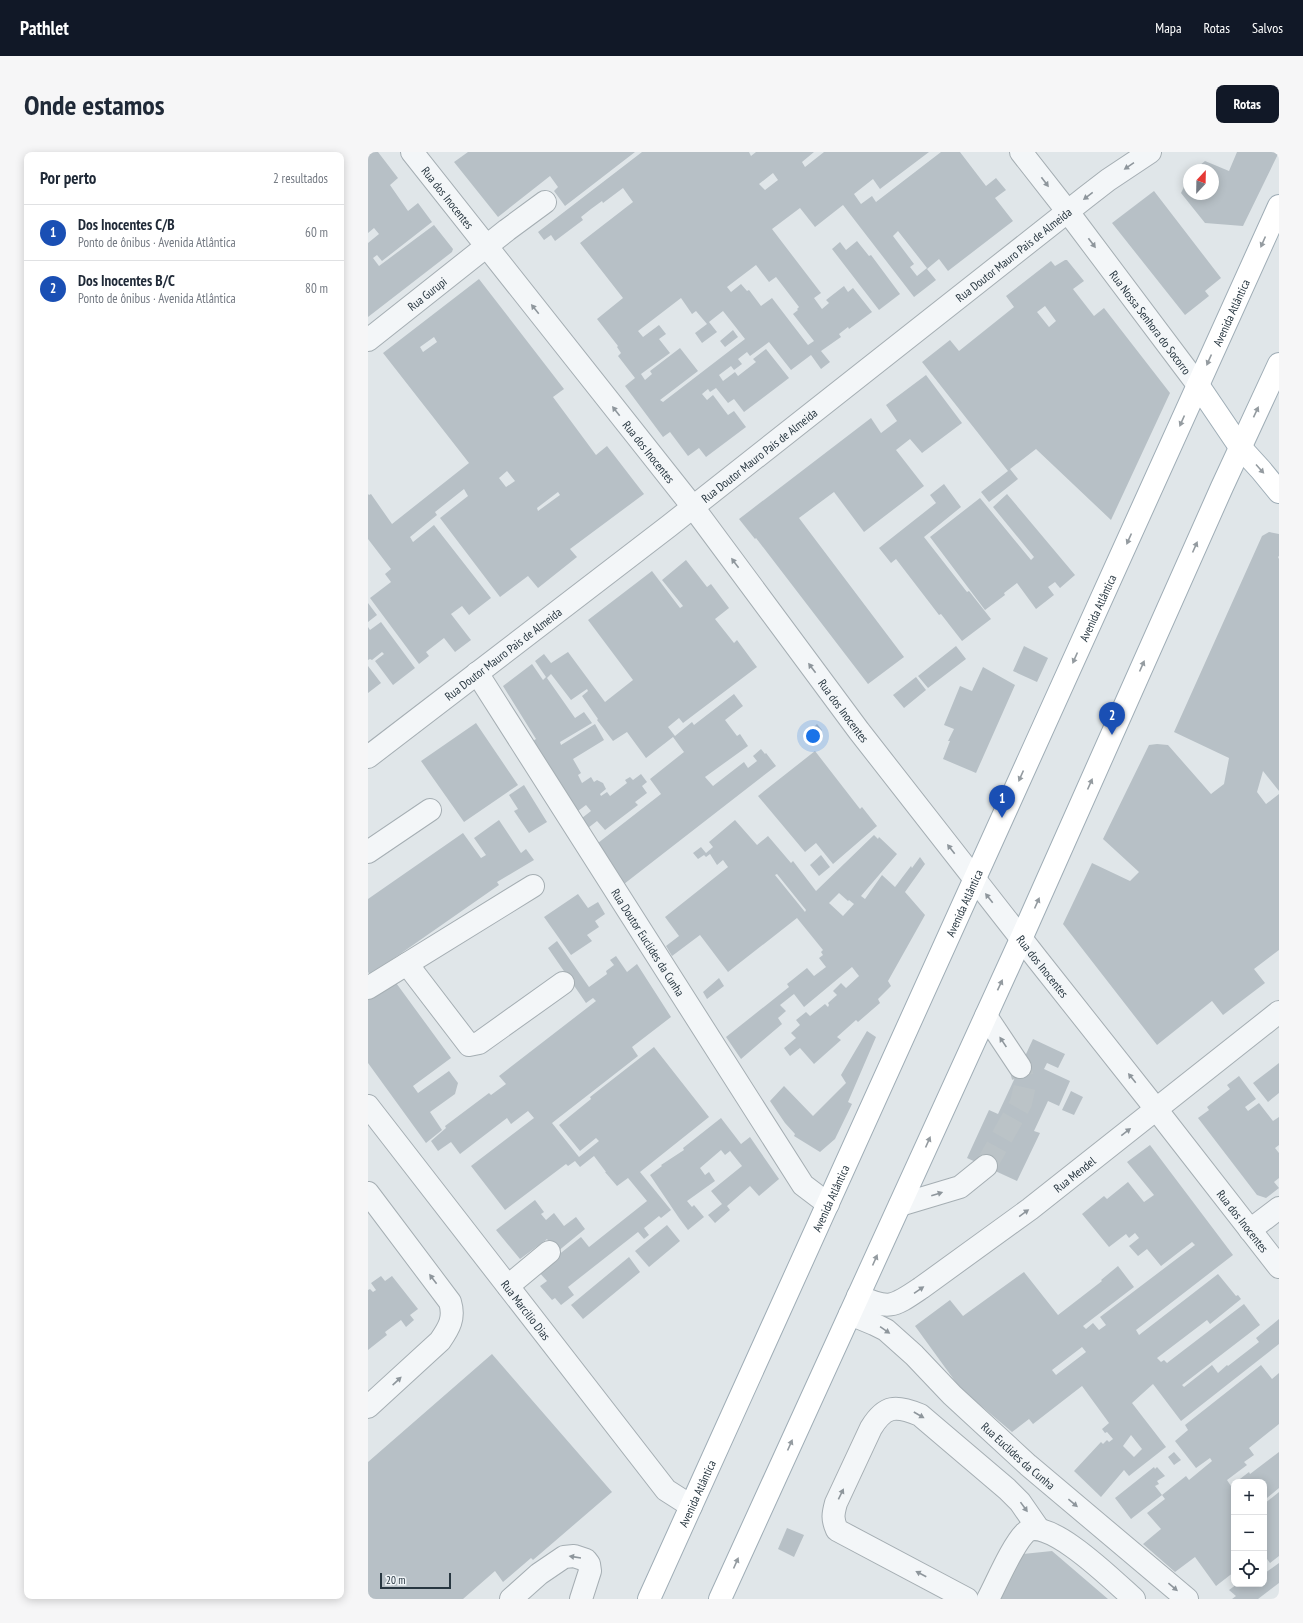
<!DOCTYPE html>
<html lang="pt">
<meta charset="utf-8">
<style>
:root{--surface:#fff;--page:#f6f6f7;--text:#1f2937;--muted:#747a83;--line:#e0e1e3;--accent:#111827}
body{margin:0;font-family:"PT Sans Narrow",sans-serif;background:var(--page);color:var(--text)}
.controls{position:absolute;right:12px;bottom:12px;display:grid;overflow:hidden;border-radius:8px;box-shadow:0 2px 10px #0003}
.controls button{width:36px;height:36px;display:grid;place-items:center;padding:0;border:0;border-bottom:1px solid var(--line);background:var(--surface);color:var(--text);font:20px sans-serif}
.compass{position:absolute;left:815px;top:12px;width:36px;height:36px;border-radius:50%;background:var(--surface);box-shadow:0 2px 10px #0003;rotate:22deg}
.scale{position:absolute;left:12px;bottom:10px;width:71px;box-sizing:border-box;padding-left:4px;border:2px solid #283741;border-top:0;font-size:11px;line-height:14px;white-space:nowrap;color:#283741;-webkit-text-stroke:3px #eff4f7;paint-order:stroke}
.you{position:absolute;left:445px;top:584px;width:14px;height:14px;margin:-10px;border:3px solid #fff;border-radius:50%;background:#1a73e8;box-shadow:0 0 0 6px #1a73e833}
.badge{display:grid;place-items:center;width:26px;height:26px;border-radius:50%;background:var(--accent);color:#fff;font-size:13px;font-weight:700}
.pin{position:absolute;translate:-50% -33px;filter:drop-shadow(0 1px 2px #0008)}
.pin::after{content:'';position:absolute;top:21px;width:14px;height:12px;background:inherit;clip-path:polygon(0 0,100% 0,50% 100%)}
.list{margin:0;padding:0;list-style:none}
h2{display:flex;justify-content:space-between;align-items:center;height:52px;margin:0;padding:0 16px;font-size:17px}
h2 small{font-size:13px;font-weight:400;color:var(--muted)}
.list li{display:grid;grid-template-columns:26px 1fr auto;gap:12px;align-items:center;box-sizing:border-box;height:56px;padding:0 16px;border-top:1px solid var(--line)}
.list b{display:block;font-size:15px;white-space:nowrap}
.list p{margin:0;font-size:13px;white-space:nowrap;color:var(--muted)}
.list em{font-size:13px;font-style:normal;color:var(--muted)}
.icon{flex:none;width:22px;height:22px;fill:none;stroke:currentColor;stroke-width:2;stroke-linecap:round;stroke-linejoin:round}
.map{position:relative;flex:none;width:911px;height:1447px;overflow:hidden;border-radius:8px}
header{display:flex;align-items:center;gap:24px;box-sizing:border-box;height:56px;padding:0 20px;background:var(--accent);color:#fff}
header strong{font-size:19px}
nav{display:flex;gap:22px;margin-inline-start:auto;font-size:14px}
.intro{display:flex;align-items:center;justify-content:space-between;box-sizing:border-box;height:96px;padding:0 24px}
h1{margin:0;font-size:28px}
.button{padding:10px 18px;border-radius:8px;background:var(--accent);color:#fff;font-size:14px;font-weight:700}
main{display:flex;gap:24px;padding:0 24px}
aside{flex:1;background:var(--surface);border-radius:8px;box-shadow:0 2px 10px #0003}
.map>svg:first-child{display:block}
.building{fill:#b7c0c6;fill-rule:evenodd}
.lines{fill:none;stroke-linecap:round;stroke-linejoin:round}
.minor-tunnel{stroke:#bbc3c7;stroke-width:22;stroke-dasharray:22 11;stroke-linecap:butt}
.minor-casing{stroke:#a5aeb3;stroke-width:24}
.major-casing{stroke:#9fadb6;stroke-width:24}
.minor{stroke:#f3f6f8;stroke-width:22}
.major{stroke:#fff;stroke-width:22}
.oneway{fill:#8e969c}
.oneway2{fill:#949ba0}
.labels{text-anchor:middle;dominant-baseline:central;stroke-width:3;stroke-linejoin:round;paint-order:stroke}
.street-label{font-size:12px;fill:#283741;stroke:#eff4f7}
</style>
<header>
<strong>Pathlet</strong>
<nav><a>Mapa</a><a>Rotas</a><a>Salvos</a></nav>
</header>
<div class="intro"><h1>Onde estamos</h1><a class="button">Rotas</a></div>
<main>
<aside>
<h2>Por perto<small>2 resultados</small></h2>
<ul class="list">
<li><span class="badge" style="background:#1a4fb4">1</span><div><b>Dos Inocentes C/B</b><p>Ponto de ônibus · Avenida Atlântica</p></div><em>60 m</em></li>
<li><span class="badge" style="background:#1a4fb4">2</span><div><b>Dos Inocentes B/C</b><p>Ponto de ônibus · Avenida Atlântica</p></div><em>80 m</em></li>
</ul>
</aside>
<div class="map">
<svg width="911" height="1447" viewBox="0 0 911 1447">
<rect width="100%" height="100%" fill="#e0e6e9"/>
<path class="building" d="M0,0H10L30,26L22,33L40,59L50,51L64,70L14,109L9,103L5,106L11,114L66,73L85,97L84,100L0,165V91L11,82L6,76L0,81Z
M100,0H267L197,54L186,39L190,35L182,24L130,65L86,10Z
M274,0H381L383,4L388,0H446L434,10L437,15L456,0H561L512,37L505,27L486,42L493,52L504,44L508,50L573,0H592L618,34L628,26L638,38L627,46L645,69L580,119L571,107L559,117L568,128L546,145L475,53L447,75L432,56L404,77L453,141L446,146L454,157L461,151L458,148L476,134L480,140L485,136L504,160L481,177L480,175L471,182L473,185L453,199L462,210L453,217L443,203L423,218L401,190L382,204L379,200L370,207L374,212L366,218L363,214L351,223L355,229L367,220L370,224L388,210L385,207L398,197L421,226L376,260L366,247L360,251L348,236L342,240L340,237L334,242L339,248L345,243L360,263L366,259L378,275L338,305L331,296L320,304L302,280L295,285L257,234L267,226L250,204L253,201L249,195L250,194L229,167L255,146L212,91L265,50L255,36L235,51L234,49L223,57L213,65L215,68L187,89L183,83L176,88L170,80ZM405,21L410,28L397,38L391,32ZM530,79L559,116L549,124L542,115L546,112L525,84ZM388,113L401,130L408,125L431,155L429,157L430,158L425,162L446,189L440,193L404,146L393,154L381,138L379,139L373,132L363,140L359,135ZM313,146L324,162L328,159L339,172L327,181L334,191L349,180L341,170L355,159L377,187L295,250L292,248L330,219L312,196L282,219L284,222L277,228L273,222L302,201L291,187L298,182L291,173L275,185L270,179Z
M869,0H911L875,74L837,71L813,41L821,25V42H845V18H826L837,9L861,19Z
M786,39L853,126L837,139L841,144L817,163L744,71Z
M489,89L501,104L503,103L532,142L511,158L464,97L472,90L478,98Z
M697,108H699L716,129L705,137L726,164L736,156L802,241L743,368L668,297L642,317L650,327L621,350L613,340L640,319L554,210L582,188L591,199L646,155L638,144L683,109L687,114ZM677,154L688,169L681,175L669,160Z
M111,127L196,237L185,245L228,303L239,294L276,342L202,397L209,405L170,436L160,424L132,445L72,366L100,344L96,337L67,360L69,363L42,385L45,390L66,373L123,446L101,463L94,454L83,462L103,488L87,500L76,486L58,500L61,504L51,512L2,446L23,430L17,422L23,417L0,387V342L1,343L3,342L24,372L101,311L15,201ZM66,185L69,190L55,200L52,195ZM139,319L147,329L138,335L131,326ZM190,340L192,343L170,359L169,356Z
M365,178L370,185L357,195L352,189Z
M558,223L594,271L554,301L542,287L528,298L556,334L496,380L466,340L431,366L536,505L500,532L388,386L387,387L371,367L503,266L513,281L529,269L518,253Z
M576,332L593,355L556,385L599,440L601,439L623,467L594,489L573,462L571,463L528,407L523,411L511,396L568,351L562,343Z
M639,342L707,423L692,436L687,430L680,435L686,443L668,457L649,431L636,441L637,443L617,458L562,385L612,346L663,408L666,405L625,355Z
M901,380L911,382V404L910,405L911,407V639L895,619L889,640L898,652L911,642V798L886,817L897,831L855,863L844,849L789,893L695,772L724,711L762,729L771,720L735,687L781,593L789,592L800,593L843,642L856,632L861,606L806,580L894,384Z
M318,408L339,435L343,432L361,456L347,467L366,491L369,488L389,515L315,571L311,566L300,575L307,584L324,570L326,573L366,542L375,554L357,568L369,584L372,582L380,594L337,625L345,634L376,610L380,616L389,609L385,604L393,597L397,602L398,601L408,614L256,732L230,691L293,642L282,627L316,600L305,585L278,606L259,580L245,589L229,568L230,567L214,544L220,539L219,537L203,548L183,522L179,526L207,566L216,560L224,571L192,590L193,593L227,572L236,588L205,607L213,621L210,623L214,631L223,625L226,630L229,628L235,631L238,637L232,642L233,644L239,640L242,644L259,631L257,628L262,625L265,628L273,622L279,630L274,634L279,641L267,650L270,653L237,678L229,669L220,676L214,666L223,659L218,653L210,659L165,589L168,587L135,534L164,512L175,528L178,525L167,509L176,502L183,511L200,500L237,550L265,528L220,468L284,419L312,456L315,454L294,428Z
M0,451L9,463L0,470Z
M13,470L47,516L25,533L7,509L16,502L14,500L4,508L2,507L0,508V475L2,478Z
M588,494L598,507L560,536L550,524Z
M656,494L680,506L669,530L645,519Z
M0,514L13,531L0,541Z
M615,515L647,533L608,621L575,607L582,589H580L586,577L576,573L592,534L604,539Z
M548,525L558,538L536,556L525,543Z
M108,571L150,633L96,670L53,609Z
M449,572L454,578L448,583L444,577Z
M447,599L492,657L494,655L509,674L465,712L448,691L437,700L390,644Z
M156,633L179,670L161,681L146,659L150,657L141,643Z
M131,668L153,701L158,697L166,708L129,730L131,733L2,823L0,820V747L95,681L113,706L118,703L106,686Z
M367,668L389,693L400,684L423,711L425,709L448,739L506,683L510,687L511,685L529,702L493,744L497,747L514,723L527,735L543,714L544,716L552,705L557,712L537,740L557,763L520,829L523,834L510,847L512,851L490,870L488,868L469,885L473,888L446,912L432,896L422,904L416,896L428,886L423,881L432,873L428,868L438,860L442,864L457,852L460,855L461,853L460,851L469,843L465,839L473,831L478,836L491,824L484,815L436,855L426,842L412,853L418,859L410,866L414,872L373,907L358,885L421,835L419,832L439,816L446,824L458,815L451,806L455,803L453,800L455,798L429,766L360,820L332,783L304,804L298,794L311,784L297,765L360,715L355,708L349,713L342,702L338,705L336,703L330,707L325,701L333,695L338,701L345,695L341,690ZM409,722L438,758L437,760L407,723ZM471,741L480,749L481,748L486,752L475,764L461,751Z
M453,703L462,715L451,724L442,713Z
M210,742L220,756L230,750L237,762L227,769L231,775L219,783L224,789L203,803L176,765Z
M189,789L221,835L239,822L238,819L246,813L242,808L248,804L259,820L269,812L303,865L264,895L270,904L184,971L211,1005L231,989L228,986L212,999L191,973L223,947L222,945L286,895L341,965L272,1020L303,1058L293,1066L291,1064L276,1076L281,1083L276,1087L270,1080L200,1135L206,1143L193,1153L187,1146L184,1148L172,1134L179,1129L170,1119L213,1085L221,1095L279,1049L260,1026L249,1034L237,1020H238L226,1004L212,1015L207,1009L200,1014L198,1012L137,1058L103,1014L166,966L160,959L143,972L139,966L92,1002L83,990L70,999L63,989L78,976L77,974L121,941L123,943L138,932L131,924L228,849L225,846L218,851L180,796Z
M23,824L83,906L45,934L50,941L81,919L90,931L87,942L62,960L74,978L58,991L0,911V840Z
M351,826L356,834L339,847L335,840Z
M499,879L508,885L480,950L484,952L467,987L452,1000L426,984L427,982L417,971L402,949L416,934L445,964L478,931L473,923Z
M665,887L697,902L690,916L679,911L676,917L702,929L691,954L680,949L666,979L672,981L649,1029L599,1006L621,958L630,962Z
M911,911V941L900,950L885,931Z
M871,924L888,947L877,955L880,959L891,951L905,969L911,965V993L907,996L911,1001V1026L906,1030L911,1036L898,1046L889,1043L830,966L841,958L839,955L862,937L859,933Z
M703,939L715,945L706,963L694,958Z
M353,966L373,992L382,985L411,1027L391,1044L382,1034L359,1054L362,1058L347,1071L340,1063L354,1052L343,1039L374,1014L362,999L357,1003L353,998L332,1016L337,1023L341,1020L347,1029L319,1049L324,1055L326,1053L336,1065L320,1078L311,1066L282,1023L294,1014L293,1013L316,998L315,996Z
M782,993L865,1103L768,1178L771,1183L850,1122L868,1144L870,1143L873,1147L842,1172L839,1168L789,1206L793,1210L796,1208L799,1211L876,1152L892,1173L814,1233L816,1235L844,1213L850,1221L859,1213L860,1214L891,1190L888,1186L911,1167V1192L813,1269L785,1232L764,1251L798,1295L761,1324L756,1318L733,1345L706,1319L733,1290L735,1292L739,1288L741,1290L745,1287L739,1280L737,1281L734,1277L741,1271L714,1234L665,1272L661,1267L644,1280L592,1236L547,1174L582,1148L595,1164L656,1120L690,1163L734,1129L733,1128L750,1114L766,1135L715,1174L718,1177L725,1171L731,1178L738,1173L732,1165L827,1093L824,1090L793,1114L779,1097L770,1104L761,1094L771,1086L767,1081L761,1086L758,1082L741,1095L714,1062L736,1044L739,1047L760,1030L776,1050L786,1043L759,1010ZM714,1195L718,1200L688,1223L684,1218ZM763,1283L774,1297L766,1305L755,1294Z
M167,1048L176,1060L173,1062L178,1068L186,1061L196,1074L208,1065L217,1077L189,1100L179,1087L152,1107L128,1078Z
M299,1073L312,1089L281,1115L267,1099Z
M261,1105L272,1120L215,1167L203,1153Z
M13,1124L17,1129L24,1124L50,1157L42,1163L46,1168L38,1175L33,1168L17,1180L19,1183L0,1198V1138L2,1137L5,1140L8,1138L3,1131Z
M124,1202L244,1340L165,1408L163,1406L135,1430L127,1419L95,1447H0V1310Z
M893,1213L904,1227L911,1221V1272L881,1296L886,1303L876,1310L879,1313L859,1328L863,1334L866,1331V1420L848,1434L827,1405L807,1420L775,1392L793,1377L779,1361L797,1347L794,1343L818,1324L821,1328L844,1309L842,1306L828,1316L807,1289L820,1278L817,1273Z
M806,1300L813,1308L806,1313L800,1305Z
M911,1300V1336L899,1346L896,1342V1330H868L881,1320L882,1322Z
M786,1315L787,1317L789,1315L797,1324L789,1329L791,1332L787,1334L794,1343L763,1367L747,1346Z
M911,1340V1404L902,1411L896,1403V1352Z
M419,1376L436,1383L426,1405L410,1397Z
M684,1399L740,1447H632L655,1402Z
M911,1411V1431L890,1447H864L868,1444L861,1438L869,1432H896V1419L897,1421Z"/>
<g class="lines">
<path class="minor-tunnel" d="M618,1014L653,951L657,933L652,915"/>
<defs>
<g id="minor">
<path id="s1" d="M44,0L325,355L491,579L670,808L788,957L911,1115"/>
<path id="s2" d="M653,0L700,60L830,233"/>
<path id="s3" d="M0,188L139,78L177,50"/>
<path id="s4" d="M109,521L435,1033L460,1052"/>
<path id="s5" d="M0,605L301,374L718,45L740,28L782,0"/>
<path d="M0,700L62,658"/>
<path d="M39,812L101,893L111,891L195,831"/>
<path d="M0,836L165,734"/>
<path d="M618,864L652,915"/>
<path id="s6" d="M0,954L298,1338L323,1354"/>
<path d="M0,1041L82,1150C87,1166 81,1176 72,1189L0,1255"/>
<path d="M532,1053L592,1035L618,1014"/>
<path d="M882,1078L911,1056"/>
<path d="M140,1134L181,1100"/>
<path id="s7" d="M490,1144C522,1158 525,1155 553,1136L662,1057L911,860"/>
<path id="s8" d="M482,1162L506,1172L518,1178L546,1203L584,1243L660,1313L819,1447"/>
<path d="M143,1447L171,1422L196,1405L206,1404L218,1408L221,1412L222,1419L213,1447"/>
<path d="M599,1447L469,1378C464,1367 465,1362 468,1351L503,1276C517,1253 528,1253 552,1263L639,1337L652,1350L670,1376"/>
<path d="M620,1447C629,1430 644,1394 657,1381C677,1360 750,1433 766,1447"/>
</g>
<g id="major">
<path d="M830,233L872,295L893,318L911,340"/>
<path id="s9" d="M281,1447L911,54"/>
<path d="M352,1447L653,787L854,335L911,212"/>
</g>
</defs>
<use href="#minor" class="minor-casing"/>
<use href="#major" class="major-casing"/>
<use href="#minor" class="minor"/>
<use href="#major" class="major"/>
</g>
<defs><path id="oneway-solid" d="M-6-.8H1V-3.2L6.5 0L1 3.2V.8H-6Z"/></defs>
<g class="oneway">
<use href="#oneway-solid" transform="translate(761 14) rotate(146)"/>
<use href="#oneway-solid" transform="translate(677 30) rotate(53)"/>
<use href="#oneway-solid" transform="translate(720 44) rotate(142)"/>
<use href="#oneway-solid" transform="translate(724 91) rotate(53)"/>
<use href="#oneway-solid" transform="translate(167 157) rotate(-129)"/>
<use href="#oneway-solid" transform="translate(248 259) rotate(-128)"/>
<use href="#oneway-solid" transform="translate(367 411) rotate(-127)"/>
<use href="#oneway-solid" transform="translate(444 516) rotate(-127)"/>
<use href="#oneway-solid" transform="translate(583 697) rotate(-128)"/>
<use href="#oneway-solid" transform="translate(621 746) rotate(-128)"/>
<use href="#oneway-solid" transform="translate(635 890) rotate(-124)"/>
<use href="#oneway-solid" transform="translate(764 926) rotate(-129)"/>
<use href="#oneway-solid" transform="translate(758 980) rotate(-38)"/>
<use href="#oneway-solid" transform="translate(569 1042) rotate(-17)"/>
<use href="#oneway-solid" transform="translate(656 1061) rotate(-36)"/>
<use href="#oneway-solid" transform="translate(65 1127) rotate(-127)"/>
<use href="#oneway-solid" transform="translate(551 1138) rotate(-34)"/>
<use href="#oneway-solid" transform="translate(517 1178) rotate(35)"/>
<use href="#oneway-solid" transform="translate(29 1229) rotate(-43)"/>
<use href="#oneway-solid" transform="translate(551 1263) rotate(30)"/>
<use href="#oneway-solid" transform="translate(473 1342) rotate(-64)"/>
<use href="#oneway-solid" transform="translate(705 1351) rotate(40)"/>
<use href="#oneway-solid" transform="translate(656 1355) rotate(54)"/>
<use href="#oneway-solid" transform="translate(207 1405) rotate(-171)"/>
<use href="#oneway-solid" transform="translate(553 1422) rotate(-152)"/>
<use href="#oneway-solid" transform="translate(805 1435) rotate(40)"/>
</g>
<g class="oneway2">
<use href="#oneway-solid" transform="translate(895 90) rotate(114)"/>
<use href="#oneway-solid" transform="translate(841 208) rotate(114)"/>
<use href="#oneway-solid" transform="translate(888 260) rotate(-65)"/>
<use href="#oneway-solid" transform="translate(814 269) rotate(114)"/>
<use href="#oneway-solid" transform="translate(892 317) rotate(48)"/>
<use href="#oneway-solid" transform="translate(761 387) rotate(114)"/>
<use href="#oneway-solid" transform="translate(827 395) rotate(-66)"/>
<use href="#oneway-solid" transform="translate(707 506) rotate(114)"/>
<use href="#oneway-solid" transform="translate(774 514) rotate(-66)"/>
<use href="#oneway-solid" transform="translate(653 624) rotate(114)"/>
<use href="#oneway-solid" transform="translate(722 632) rotate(-66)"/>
<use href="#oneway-solid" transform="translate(669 751) rotate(-66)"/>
<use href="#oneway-solid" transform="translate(632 833) rotate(-65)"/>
<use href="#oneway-solid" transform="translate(560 990) rotate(-66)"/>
<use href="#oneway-solid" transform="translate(507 1108) rotate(-66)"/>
<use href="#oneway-solid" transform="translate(422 1293) rotate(-66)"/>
<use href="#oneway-solid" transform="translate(368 1411) rotate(-66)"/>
</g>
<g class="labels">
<g class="street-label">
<text stroke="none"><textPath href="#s1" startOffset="58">Rua dos Inocentes</textPath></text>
<text stroke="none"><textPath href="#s5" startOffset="818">Rua Doutor Mauro Pais de Almeida</textPath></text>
<text stroke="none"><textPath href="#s3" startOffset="75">Rua Gurupi</textPath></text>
<text stroke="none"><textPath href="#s9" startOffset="1412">Avenida Atlântica</textPath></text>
<text stroke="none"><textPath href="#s2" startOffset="214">Rua Nossa Senhora do Socorro</textPath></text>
<text stroke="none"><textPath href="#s1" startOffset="382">Rua dos Inocentes</textPath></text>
<text stroke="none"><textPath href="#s5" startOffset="494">Rua Doutor Mauro Pais de Almeida</textPath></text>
<text stroke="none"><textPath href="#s9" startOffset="1088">Avenida Atlântica</textPath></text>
<text stroke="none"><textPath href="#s5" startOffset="170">Rua Doutor Mauro Pais de Almeida</textPath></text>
<text stroke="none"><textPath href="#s1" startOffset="706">Rua dos Inocentes</textPath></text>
<text stroke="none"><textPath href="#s9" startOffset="764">Avenida Atlântica</textPath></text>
<text stroke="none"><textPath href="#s4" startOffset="319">Rua Doutor Euclides da Cunha</textPath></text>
<text stroke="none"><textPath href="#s1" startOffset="1030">Rua dos Inocentes</textPath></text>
<text stroke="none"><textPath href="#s7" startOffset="260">Rua Mendel</textPath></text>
<text stroke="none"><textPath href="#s9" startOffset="440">Avenida Atlântica</textPath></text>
<text stroke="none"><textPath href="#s1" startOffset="1354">Rua dos Inocentes</textPath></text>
<text stroke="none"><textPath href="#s6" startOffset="258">Rua Marcilio Dias</textPath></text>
<text stroke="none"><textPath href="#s8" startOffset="222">Rua Euclides da Cunha</textPath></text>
<text stroke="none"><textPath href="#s9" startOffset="116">Avenida Atlântica</textPath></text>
</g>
</g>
</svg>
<div class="controls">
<button>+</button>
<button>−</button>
<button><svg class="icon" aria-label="locate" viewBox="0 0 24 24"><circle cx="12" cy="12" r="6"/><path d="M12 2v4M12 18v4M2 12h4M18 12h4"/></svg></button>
</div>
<svg class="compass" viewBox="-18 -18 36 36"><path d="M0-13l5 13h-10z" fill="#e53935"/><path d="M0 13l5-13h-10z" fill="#747a83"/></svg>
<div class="scale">20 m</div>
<div class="you"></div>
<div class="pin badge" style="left:634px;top:666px;background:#1a4fb4">1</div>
<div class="pin badge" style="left:744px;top:583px;background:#1a4fb4">2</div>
</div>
</main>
